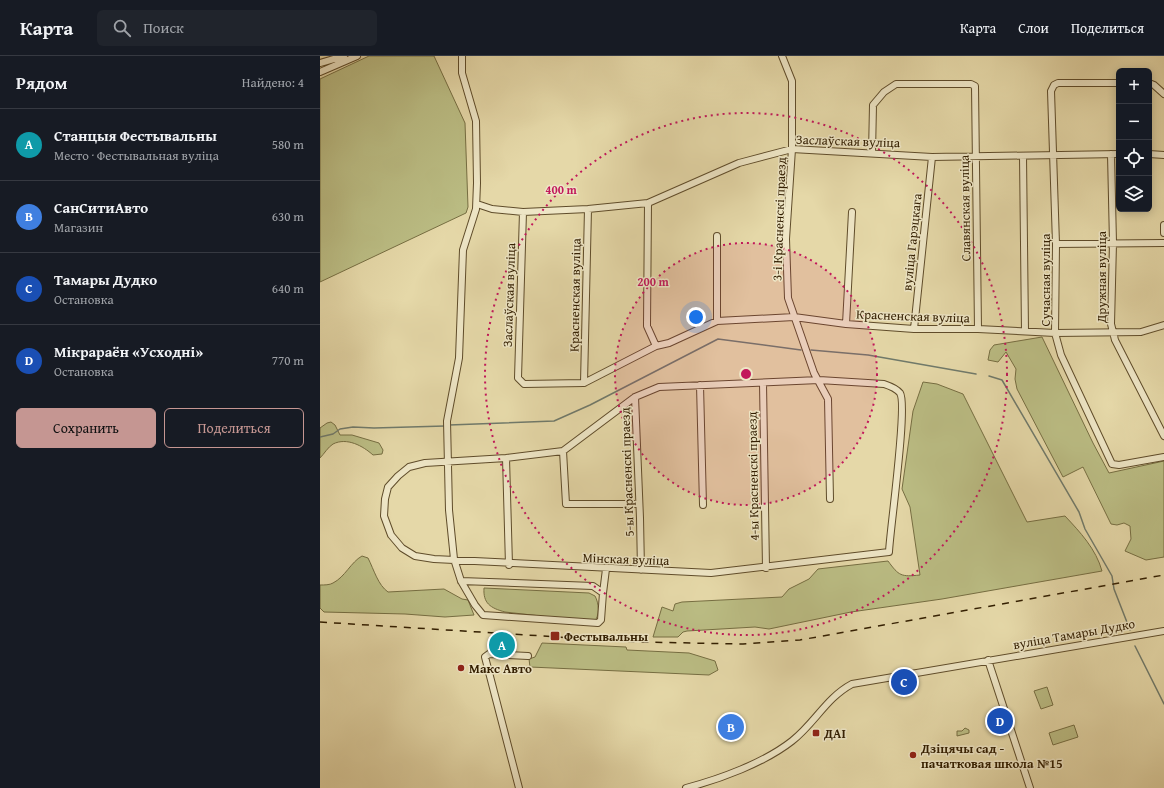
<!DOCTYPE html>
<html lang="ru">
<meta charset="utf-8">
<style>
:root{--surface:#171b24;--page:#20242c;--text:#f1f3f6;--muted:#9ea1a6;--line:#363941;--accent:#c59692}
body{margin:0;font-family:"Gentium Book Plus",serif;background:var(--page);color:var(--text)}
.controls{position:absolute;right:12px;top:12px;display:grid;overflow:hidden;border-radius:6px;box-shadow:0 2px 10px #0003}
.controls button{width:36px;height:36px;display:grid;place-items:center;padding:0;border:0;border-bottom:1px solid var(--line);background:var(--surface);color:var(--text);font:20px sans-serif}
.you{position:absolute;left:376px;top:261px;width:14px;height:14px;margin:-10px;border:3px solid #fff;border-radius:50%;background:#1a73e8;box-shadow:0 0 0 6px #1a73e833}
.badge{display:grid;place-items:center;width:26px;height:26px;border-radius:50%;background:var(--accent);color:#fff;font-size:13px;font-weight:700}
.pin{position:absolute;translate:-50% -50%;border:2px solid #fff;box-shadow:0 1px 4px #0006}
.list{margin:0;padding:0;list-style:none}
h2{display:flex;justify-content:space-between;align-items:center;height:52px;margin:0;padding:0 16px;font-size:17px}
h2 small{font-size:13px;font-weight:400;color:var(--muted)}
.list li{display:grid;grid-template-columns:26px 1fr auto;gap:12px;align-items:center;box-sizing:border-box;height:72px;padding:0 16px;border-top:1px solid var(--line)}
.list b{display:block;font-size:15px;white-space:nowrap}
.list p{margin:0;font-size:13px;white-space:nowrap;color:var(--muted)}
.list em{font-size:13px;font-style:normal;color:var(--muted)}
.actions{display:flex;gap:8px;padding:12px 16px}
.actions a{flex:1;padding:9px 0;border:1px solid var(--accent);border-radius:6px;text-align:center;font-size:14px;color:var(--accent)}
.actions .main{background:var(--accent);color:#111}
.icon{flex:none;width:22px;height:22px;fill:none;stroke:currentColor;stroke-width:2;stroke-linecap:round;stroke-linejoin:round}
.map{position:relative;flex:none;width:844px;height:732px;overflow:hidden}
header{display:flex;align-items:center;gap:24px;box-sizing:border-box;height:56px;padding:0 20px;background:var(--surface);border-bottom:1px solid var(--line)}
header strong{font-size:19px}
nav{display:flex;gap:22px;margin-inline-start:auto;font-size:14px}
.search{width:280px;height:36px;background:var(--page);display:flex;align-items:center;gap:10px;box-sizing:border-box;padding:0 14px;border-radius:6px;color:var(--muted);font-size:15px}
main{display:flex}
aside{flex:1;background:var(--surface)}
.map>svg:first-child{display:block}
.green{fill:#bbbd84;stroke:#766e42}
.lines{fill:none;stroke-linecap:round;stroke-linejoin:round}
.stream{stroke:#707a6b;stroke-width:1.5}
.minor-casing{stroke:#5f4c2a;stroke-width:8}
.minor{stroke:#eee6c6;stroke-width:6}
.rail{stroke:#321e00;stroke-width:1.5;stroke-dasharray:7 7;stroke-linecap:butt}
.ring{fill:none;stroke:#c2185b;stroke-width:2;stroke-dasharray:2 4}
.poi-dot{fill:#8f2418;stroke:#eee6c6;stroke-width:1.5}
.labels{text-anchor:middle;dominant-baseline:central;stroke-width:3;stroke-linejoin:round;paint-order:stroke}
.street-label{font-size:13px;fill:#321e00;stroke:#eee6c6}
.poi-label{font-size:13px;font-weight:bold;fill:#321e00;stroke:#eee6c6;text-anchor:start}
.centre{fill:#c2185b;stroke:#eee6c6;stroke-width:2}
.ring-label{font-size:12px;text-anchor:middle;font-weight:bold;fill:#c2185b;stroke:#eee6c6;stroke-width:3;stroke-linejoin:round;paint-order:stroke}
</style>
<header>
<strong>Карта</strong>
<div class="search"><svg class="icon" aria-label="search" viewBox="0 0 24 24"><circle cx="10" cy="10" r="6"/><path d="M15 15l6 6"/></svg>Поиск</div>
<nav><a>Карта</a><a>Слои</a><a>Поделиться</a></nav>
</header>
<main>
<aside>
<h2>Рядом<small>Найдено: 4</small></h2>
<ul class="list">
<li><span class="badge" style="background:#0f9aa8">A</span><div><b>Станцыя Фестывальны</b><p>Место · Фестывальная вуліца</p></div><em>580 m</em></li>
<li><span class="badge" style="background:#3f7fe0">B</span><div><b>СанСитиАвто</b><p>Магазин</p></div><em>630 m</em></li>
<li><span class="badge" style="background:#1a4fb4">C</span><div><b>Тамары Дудко</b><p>Остановка</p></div><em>640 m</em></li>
<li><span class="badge" style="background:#1a4fb4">D</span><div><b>Мікрараён «Усходні»</b><p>Остановка</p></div><em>770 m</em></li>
</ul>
<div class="actions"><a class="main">Сохранить</a><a>Поделиться</a></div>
</aside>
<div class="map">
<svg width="844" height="732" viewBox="0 0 844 732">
<rect width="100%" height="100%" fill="#e5d8a8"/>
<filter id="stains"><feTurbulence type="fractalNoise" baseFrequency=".005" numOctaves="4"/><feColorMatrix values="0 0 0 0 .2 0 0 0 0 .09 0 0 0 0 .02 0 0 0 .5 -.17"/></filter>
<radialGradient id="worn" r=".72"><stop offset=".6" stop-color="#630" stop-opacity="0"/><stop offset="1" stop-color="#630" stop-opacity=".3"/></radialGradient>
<path class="green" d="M49,0H114L145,67L148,151L146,157L0,226V23Z
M722,281L773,387L789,417L844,405V501L826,504L805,495L811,483L810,470L804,467L797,469L791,468L763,411L743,421L697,333L695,323L696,313L686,296L678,306L668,304L670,294L674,289Z
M603,326L617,328L643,338L707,466L745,460C760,476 776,493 782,515L622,543L531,556L449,573L435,571L367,575L363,576L358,581H333L342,551L353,555L355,548L362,546L462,541L469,533L489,523L498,513L568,505C579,520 581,521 600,519L590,451L582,433L593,355Z
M11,366L15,369L20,379H32L59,387L63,394L62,398L53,399C43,390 27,381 13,388C8,391 4,398 0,402V372L7,367Z
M42,500L48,502C54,514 58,529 68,536L124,533L142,543L148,544L154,559L125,561L85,558L4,556L0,552V529C4,529 10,529 13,527C25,521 31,506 42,500Z
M164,532L269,537L275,540C279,547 280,560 274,566L185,556C170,552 163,547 164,532Z
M222,587L306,591L307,594L369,597L395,605L398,614L389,619L210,611L209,603L215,601Z
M727,631L733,649L721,653L714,635Z
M754,669L758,681L733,689L729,677Z
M645,672L649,674V677L637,680V675H642Z"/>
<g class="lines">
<path class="stream" d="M491,294L548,299L656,318
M669,320L682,324L759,456L765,473L792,520L794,533L810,574
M129,369L234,365L270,349L398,283L481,294
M0,381L13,378L20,373L33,371L54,372L125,370
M815,590L844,648"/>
<defs>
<path id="minor" d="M462,0L472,25V93L466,183L468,242L494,317L508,343L510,443
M0,7L24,0
M0,16L37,0
M799,27H738L734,29L731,35L736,188L735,277L741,299L792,408L799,409L844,401
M829,27L834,29L844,38
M552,97L553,49L564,36L576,28H651L655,30L658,273
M791,98L793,187L791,268L795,284L844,380
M829,98L844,99
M703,100L705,275
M328,147L327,270L336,290
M157,148L172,153L203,156L268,153L328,147L419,107L472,93L612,101L799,98
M203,156L198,322L204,328L264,327L336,290L349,287L397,265L474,261L526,268L594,273H658L735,277L821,276L844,269
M844,169V177
M736,188L844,187
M397,265V180
M526,268L532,156
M594,273L612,101
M499,324L564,328C570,330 576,332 580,337C588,349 570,473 569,496L391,517L114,503L95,500L82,492L71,479L64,460L65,443L68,431L78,420L89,411L105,407L186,402L243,395L315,341L339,331Z
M264,327L268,153
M443,327L446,512
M380,329L383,449
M315,341L320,462L321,514
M243,395L246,448H319
M186,402L189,509
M141,525L273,530L283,537L281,564L278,567L163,559L155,549L141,525L134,503L129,454L127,365L139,302L143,194L156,153L157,127L156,65L142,17V0
M283,537L286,513
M668,604L710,732
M199,732L165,601L169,598L208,600
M366,732C400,723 444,707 472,685C495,667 506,642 532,628L844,575"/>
</defs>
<use href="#minor" class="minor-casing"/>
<use href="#minor" class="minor"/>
<path class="rail" d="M0,566L318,586L423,588L480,584L844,519"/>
</g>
<circle cx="426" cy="318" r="131" fill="#c2185b" fill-opacity=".12"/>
<g class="ring">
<circle cx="426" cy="318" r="131"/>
<circle cx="426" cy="318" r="261"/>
</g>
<g class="poi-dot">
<rect x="230" y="575" width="10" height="10" rx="2"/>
<circle cx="141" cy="612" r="4"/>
<rect x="492" y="673" width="8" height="8" rx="2"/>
<circle cx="593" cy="699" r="4"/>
</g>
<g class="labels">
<g class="street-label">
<text transform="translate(528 85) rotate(2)">Заслаўская вуліца</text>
<text transform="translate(645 152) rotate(-91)">Славянская вуліца</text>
<text transform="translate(459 163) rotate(-88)">3-і Красненскі праезд</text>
<text transform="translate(592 186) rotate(-84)">вуліца Гарэцкага</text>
<text transform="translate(781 221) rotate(-90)">Дружная вуліца</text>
<text transform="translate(725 224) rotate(-90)">Сучасная вуліца</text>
<text transform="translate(189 239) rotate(-88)">Заслаўская вуліца</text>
<text transform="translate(255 239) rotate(-89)">Красненская вуліца</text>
<text transform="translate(593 260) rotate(2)">Красненская вуліца</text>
<text transform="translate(307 416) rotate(-92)">5-ы Красненскі праезд</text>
<text transform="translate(433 420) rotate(-91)">4-ы Красненскі праезд</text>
<text transform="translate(306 503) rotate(2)">Мінская вуліца</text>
<text transform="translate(754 578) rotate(-10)">вуліца Тамары Дудко</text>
</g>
<g class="poi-label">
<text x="244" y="580">Фестывальны</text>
<text x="149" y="612">Макс Авто</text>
<text x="504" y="677">ДАІ</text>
<text x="601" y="692">Дзіцячы сад -<tspan x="601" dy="15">пачатковая школа №15</tspan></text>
</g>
</g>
<circle cx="426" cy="318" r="6" class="centre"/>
<g class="ring-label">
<text x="241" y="138">400 m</text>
<text x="333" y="230">200 m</text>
</g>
<rect width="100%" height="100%" filter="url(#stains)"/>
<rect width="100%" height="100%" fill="url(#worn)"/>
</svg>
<div class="controls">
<button>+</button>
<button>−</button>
<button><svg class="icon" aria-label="locate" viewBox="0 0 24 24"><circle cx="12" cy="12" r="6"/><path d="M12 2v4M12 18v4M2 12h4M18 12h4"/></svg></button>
<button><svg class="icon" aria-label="layers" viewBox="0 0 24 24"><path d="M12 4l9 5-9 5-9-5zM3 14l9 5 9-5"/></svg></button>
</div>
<div class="you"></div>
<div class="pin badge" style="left:182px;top:589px;background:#0f9aa8">A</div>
<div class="pin badge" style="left:411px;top:671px;background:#3f7fe0">B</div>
<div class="pin badge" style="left:584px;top:626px;background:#1a4fb4">C</div>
<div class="pin badge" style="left:680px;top:665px;background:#1a4fb4">D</div>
</div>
</main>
